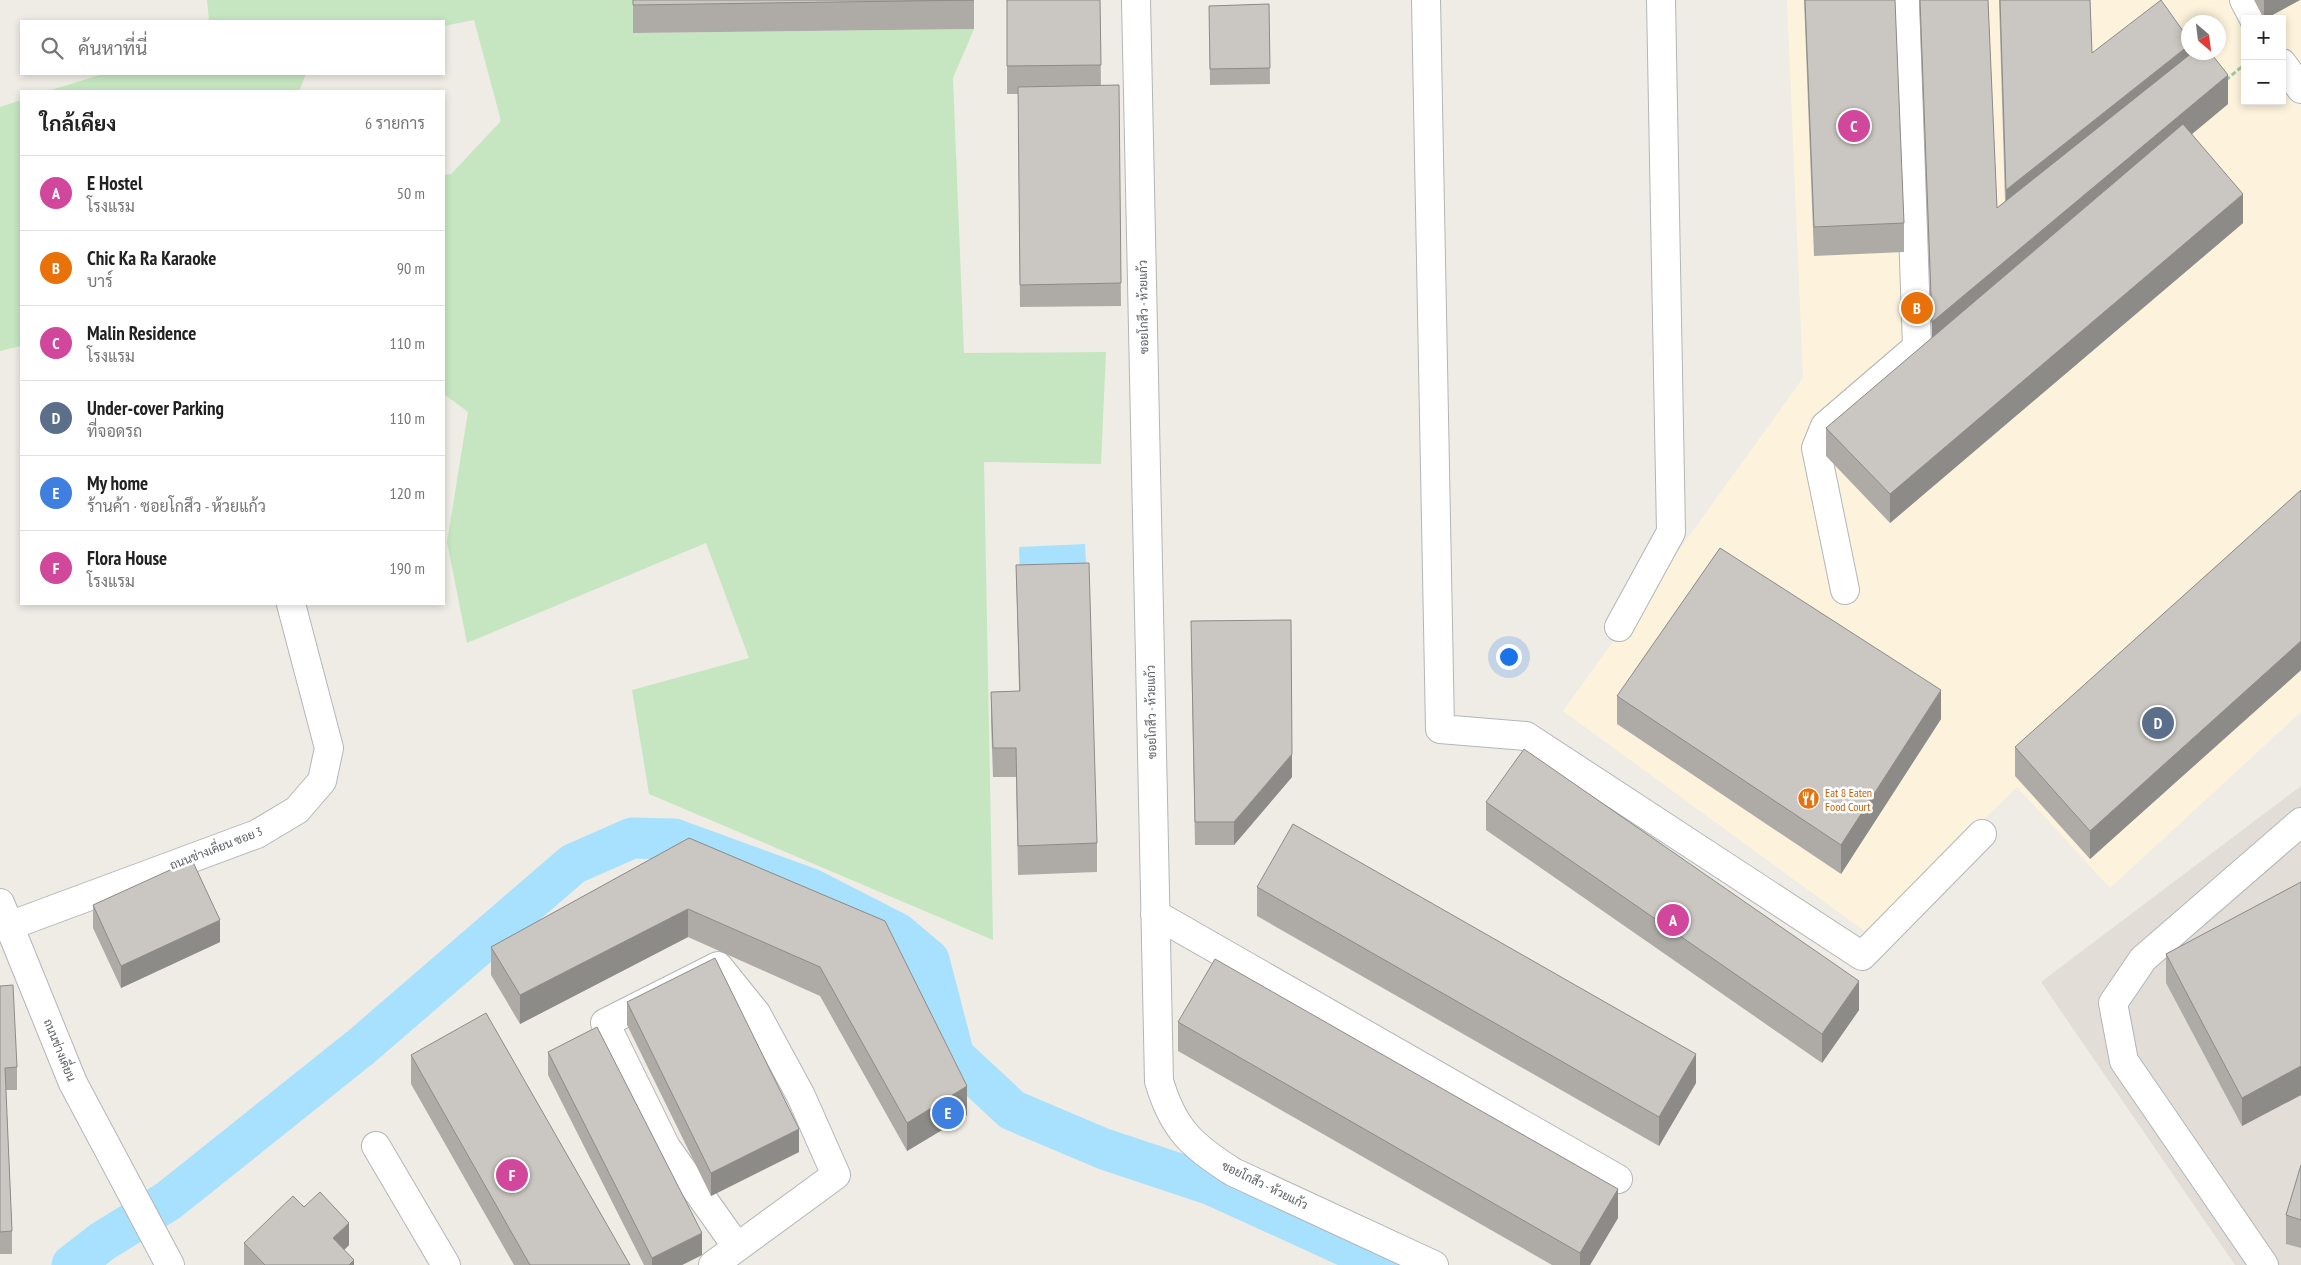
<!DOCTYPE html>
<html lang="th">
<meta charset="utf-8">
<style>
:root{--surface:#fff;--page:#f2f2f2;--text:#222;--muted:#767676;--line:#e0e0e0;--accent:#e6343a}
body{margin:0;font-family:"PT Sans Narrow",Sarabun,sans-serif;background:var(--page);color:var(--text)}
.controls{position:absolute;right:15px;top:15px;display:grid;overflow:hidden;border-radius:0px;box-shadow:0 2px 8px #0003}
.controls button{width:45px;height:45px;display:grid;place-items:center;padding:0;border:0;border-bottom:1px solid var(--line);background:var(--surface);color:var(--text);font:25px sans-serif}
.compass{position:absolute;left:2181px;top:15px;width:45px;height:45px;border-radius:50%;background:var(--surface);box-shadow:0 2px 8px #0003;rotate:152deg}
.you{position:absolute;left:1508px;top:656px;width:18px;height:18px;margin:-12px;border:4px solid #fff;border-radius:50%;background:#1a73e8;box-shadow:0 0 0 8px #1a73e833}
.badge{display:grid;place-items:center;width:32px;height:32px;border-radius:50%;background:var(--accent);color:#fff;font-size:16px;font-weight:700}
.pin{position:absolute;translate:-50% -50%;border:2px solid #fff;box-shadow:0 1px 5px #0006}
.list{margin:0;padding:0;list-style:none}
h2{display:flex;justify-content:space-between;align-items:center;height:65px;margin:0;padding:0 20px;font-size:21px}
h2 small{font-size:16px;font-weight:400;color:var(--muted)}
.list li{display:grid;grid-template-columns:32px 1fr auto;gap:15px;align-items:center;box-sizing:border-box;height:75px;padding:0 20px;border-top:1px solid var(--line)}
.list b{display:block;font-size:19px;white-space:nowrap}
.list p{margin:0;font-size:16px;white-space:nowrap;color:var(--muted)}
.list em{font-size:16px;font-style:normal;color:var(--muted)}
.icon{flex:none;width:28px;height:28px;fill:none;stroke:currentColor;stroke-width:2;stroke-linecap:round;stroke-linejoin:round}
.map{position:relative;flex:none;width:2301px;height:1265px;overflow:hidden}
.search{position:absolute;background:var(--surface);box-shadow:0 2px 8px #0003;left:20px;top:20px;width:425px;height:55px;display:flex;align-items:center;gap:12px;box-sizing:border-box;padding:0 18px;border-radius:0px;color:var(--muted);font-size:19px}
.panel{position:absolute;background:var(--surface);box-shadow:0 2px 8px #0003;left:20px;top:90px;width:425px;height:515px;border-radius:0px}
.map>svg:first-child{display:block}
.commercial{fill:#fdf2dc;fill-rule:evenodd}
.education{fill:#e2ddd6}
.green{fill:#c6e6c2}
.water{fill:#a7e1fd}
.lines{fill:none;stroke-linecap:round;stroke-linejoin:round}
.canal{stroke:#a7e1fd;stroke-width:41}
.minor-casing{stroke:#b2b6b9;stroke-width:30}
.path{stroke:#9cc9a4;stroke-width:3;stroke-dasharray:5 2.5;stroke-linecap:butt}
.minor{stroke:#fff;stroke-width:28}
.wall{fill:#aeaba7}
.shaded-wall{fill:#8d8b88}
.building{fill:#cac7c2;stroke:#8d8b88}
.labels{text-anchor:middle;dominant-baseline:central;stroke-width:5;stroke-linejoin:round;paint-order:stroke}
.street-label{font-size:12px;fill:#5d6165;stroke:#fff}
.food-label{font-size:12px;fill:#c56008;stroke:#fff;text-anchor:start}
</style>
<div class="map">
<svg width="2301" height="1265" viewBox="0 0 2301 1265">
<rect width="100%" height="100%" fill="#efece5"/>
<path class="commercial" d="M1787,0H2301V712L2110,888L2017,787L1867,933L1563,711L1803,378ZM2245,19H2282V101H2245ZM2188,22H2218V52H2188Z"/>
<path class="education" d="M2301,786V1265H2235L2041,982Z"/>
<path class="green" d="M207,0H633L634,33L974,29L953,78L964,353L1106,352L1101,464L984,462L993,940L649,794L632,690L749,658L706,543L467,643L447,542L468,412L444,394V175L451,174L501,121L474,20L444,26V21H209Z
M103,74H306L299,91H48Z
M21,100V346L0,351V107Z"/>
<path class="water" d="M1085,544L1087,578L1020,581L1019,547Z"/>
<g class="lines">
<path class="canal" d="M72,1265L103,1241L168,1201L362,1046L573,864L632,838L674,839L811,889L897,933L929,960L954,1056L1012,1110L1104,1149L1212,1185L1387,1265"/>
<defs>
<path id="minor" d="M1136,0L1159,1081C1173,1129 1192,1146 1233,1172L1434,1265
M1426,0L1440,729L1526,736L1862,956L1982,834
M2244,0L2254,19
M2282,63L2301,89
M1845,590L1816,448L1825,426L1917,347L1905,0
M1619,627L1671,532L1661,0
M0,903L73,1083L170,1265
M1155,914L1618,1179
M9,926L257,834L297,810L322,781L329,748L291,604
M376,1146L446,1265
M713,1265L836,1175L801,1096L756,1013L718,966L605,1023L666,1147L737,1247
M2264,1265L2124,1061L2113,1003L2143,959L2301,822"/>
</defs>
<use href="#minor" class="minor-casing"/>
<path class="path" d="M2226,80L2245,64"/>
<use href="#minor" class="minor"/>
</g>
<path class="wall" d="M633,0H974V29L633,33Z
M1007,0H1100L1101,86L1119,85L1121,306L1020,307L1018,94H1007Z
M1804,0H1895L1904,223V252L1814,256Z
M1919,0H1988L1997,208L2005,201L1999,0H2090L2092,53L2192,52L2228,104L2192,134L2243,223L1890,523L1826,456V428L1932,338Z
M2254,0H2300L2265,19H2264Z
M1269,4L1270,84L1210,85L1209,6Z
M2301,490V670L2090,859L2015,776V747Z
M1016,565L1097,843V872L1018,875L1016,777H993L991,721V692L1019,691Z
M1191,643L1292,777L1234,845H1195Z
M1617,696L1941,719L1841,874L1617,724Z
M1486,802L1859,1010L1822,1063L1486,830Z
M689,838L885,921L967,1115L907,1151L820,996L688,937L520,1024L491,975V947Z
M2301,882V1095L2242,1126L2166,983V954Z
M1257,887L1696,1083L1659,1146L1257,916Z
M93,905L220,942L121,988L93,928Z
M0,986L17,1067V1090H6L12,1231V1254H0Z
M627,1002L799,1152L711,1196L627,1025Z
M1178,1022L1618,1218L1590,1265H1552L1178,1051Z
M548,1052L702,1255L682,1265H644L548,1075Z
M411,1055L630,1265H514L411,1084Z
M2301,1165V1248L2286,1244V1215Z
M304,1207L349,1245L344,1250L354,1265H244V1243Z"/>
<path class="shaded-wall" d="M2264,0H2300L2265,19H2264Z
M2188,46V52H2192V72L2006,219V190Z
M2228,75V104L1932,350V322Z
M2243,194V223L1890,523V494Z
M2301,641V670L2090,859V831Z
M1941,690V719L1841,874V845Z
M1292,754V777L1234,845V822Z
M688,909V937L520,1024V995Z
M220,920V942L121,988V966Z
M1859,981V1010L1822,1063V1034Z
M1696,1054V1083L1659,1146V1117Z
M2301,1066V1095L2242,1126V1098Z
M967,1086V1115L907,1151V1123Z
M799,1129V1152L711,1196V1173Z
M1618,1189V1218L1590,1265H1580V1253Z
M349,1223V1245L333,1261V1238Z
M702,1233V1255L682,1265H652V1258Z
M354,1260V1265H349Z"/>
<path class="building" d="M633,0H974L633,5Z
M1007,0H1100L1101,65L1007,66Z
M1805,0H1895L1904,223L1814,227Z
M1920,0H1988L1997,208L2193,52H2210L2228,75L1932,322Z
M2000,0H2090L2092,53L2161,0L2188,38V46L2006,190Z
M1269,4L1270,68L1210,69L1209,6Z
M1119,85L1121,283L1020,285L1018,87Z
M2183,124L2243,194L1890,494L1826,428Z
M2301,490V641L2090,831L2015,747Z
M1720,548L1941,690L1841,845L1617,696Z
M1089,563L1097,843L1018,846L1016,748H993L991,692L1020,691L1016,565Z
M1291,620L1292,754L1234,822H1195L1191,621Z
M1524,749L1859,981L1822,1034L1486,802Z
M1293,824L1696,1054L1659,1117L1257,887Z
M689,838L885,921L967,1086L907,1123L820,967L688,909L520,995L491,947Z
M192,860L220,920L121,966L93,905Z
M2301,882V1066L2242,1098L2166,954Z
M715,958L799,1129L711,1173L627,1002Z
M1215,959L1618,1189L1580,1253L1178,1022Z
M13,985L17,1067L5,1068L12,1231L0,1232V986Z
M486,1013L630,1265H530L411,1055Z
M597,1027L702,1233L652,1258L548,1052Z
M2301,1165V1220L2286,1215Z
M320,1192L349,1223L333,1238L354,1260L349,1265H265L244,1243L293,1196L304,1207Z"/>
<defs>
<symbol id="restaurant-disc" viewBox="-11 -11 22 22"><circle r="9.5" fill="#e8710a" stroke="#fff"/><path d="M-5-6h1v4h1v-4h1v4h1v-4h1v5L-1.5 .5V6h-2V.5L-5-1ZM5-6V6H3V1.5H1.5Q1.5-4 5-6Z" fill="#fff"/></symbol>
</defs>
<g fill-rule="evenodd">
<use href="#restaurant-disc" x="1796" y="786" width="25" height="25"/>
</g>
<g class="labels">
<g class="street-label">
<text transform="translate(1143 307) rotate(-91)">ซอยโกสึว - ห้วยแก้ว</text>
<text transform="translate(1151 712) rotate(-91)">ซอยโกสึว - ห้วยแก้ว</text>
<text transform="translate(216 848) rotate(-21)">ถนนช่างเคี่ยน ซอย 3</text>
<text transform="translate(60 1050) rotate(68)">ถนนช่างเคี่ยน</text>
<text transform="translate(1265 1185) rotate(26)">ซอยโกสึว - ห้วยแก้ว</text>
</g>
<g class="food-label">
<text x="1825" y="792">Eat 8 Eaten<tspan x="1825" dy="14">Food Court</tspan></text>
</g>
</g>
</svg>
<div class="controls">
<button>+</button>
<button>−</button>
</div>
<svg class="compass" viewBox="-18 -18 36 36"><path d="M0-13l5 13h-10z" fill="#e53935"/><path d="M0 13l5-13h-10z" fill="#767676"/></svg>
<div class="you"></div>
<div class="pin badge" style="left:1673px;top:920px;background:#d1479c">A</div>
<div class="pin badge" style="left:1917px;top:308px;background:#e8710a">B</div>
<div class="pin badge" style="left:1854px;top:126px;background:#d1479c">C</div>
<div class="pin badge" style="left:2158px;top:723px;background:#5c6f8a">D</div>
<div class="pin badge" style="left:948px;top:1113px;background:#3f7fe0">E</div>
<div class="pin badge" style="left:512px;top:1175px;background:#d1479c">F</div>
<div class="search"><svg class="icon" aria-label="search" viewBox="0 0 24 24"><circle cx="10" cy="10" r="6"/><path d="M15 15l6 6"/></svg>ค้นหาที่นี่</div>
<section class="panel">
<h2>ใกล้เคียง<small>6 รายการ</small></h2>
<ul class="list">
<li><span class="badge" style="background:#d1479c">A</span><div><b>E Hostel</b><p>โรงแรม</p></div><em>50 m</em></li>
<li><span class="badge" style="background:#e8710a">B</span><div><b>Chic Ka Ra Karaoke</b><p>บาร์</p></div><em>90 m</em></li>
<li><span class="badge" style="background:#d1479c">C</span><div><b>Malin Residence</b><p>โรงแรม</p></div><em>110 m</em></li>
<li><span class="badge" style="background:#5c6f8a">D</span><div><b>Under-cover Parking</b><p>ที่จอดรถ</p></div><em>110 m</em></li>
<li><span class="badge" style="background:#3f7fe0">E</span><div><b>My home</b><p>ร้านค้า · ซอยโกสึว - ห้วยแก้ว</p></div><em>120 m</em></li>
<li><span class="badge" style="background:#d1479c">F</span><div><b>Flora House</b><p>โรงแรม</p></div><em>190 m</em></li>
</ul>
</section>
</div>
